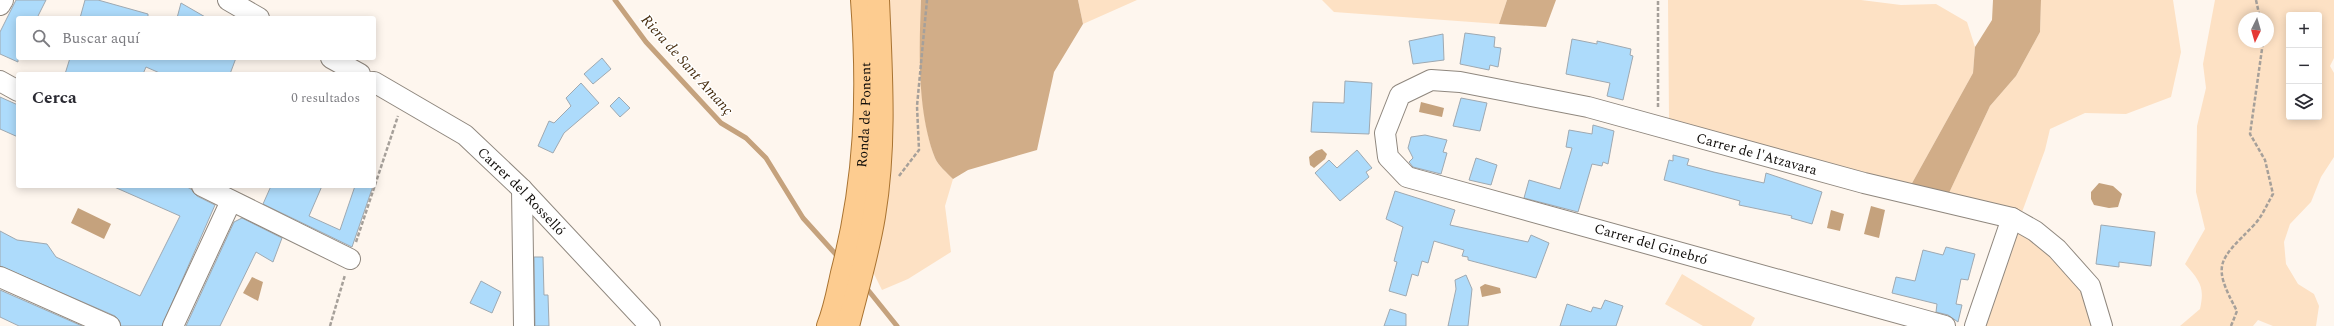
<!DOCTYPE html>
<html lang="es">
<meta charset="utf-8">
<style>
:root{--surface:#fff;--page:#f7f7f7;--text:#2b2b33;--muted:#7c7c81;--line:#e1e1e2}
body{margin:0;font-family:Spectral,serif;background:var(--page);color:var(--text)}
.controls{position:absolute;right:12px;top:12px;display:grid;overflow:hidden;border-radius:4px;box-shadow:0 2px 10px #0003}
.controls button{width:36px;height:36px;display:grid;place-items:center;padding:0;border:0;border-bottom:1px solid var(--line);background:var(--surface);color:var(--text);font:20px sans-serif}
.compass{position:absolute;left:2238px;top:12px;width:36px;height:36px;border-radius:50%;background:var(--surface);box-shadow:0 2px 10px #0003;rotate:185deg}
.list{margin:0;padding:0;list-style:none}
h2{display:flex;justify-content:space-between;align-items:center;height:52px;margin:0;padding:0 16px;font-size:17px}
h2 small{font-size:13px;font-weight:400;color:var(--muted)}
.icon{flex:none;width:22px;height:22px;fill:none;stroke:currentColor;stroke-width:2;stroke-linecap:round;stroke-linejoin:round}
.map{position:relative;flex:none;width:2334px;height:326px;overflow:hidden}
.search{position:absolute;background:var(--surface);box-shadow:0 2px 10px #0003;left:16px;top:16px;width:360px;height:44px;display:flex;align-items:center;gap:10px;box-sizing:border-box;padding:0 14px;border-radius:4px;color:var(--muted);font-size:15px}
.panel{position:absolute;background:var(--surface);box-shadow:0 2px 10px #0003;left:16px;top:72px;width:360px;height:116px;border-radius:4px}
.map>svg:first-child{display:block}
.green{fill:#fde1c4;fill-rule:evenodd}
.forest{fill:#d1ad88}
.water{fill:#c5a27d}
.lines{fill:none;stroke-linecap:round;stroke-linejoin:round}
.stream{stroke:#c5a27d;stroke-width:5}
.building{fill:#addbfb;stroke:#9fa9b1}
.minor-casing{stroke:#8f877e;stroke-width:22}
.major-casing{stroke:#a97331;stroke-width:24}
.path{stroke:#a6a09a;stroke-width:2.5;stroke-dasharray:4 2;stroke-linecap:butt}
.minor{stroke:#fff;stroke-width:20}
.major{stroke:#fdcc90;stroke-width:22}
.labels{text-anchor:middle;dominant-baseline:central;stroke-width:3;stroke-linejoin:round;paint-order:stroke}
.street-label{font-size:14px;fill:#0f0c09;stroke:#fff}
.water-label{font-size:15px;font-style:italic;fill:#482e10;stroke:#fff}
</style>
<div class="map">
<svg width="2334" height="326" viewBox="0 0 2334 326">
<rect width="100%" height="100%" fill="#fef6ee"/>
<path class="green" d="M887,0H921C919,47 918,113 935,158C938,165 947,173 953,179L945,206L951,252L908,279L882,290L871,268Z
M1078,0H1137L1083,24Z
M1322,0H1507L1499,24L1334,12Z
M1668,0H1861L1901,5L1936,4L1967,22L1975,47L1973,73L1911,185L1669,119Z
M2041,0H2173L2181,52L2171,97L2126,114L2085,113L2050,129L2045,150L2022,212L1949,193L1990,106L2016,76L2040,32Z
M2215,0H2334V58L2330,66L2334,73V157L2321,177L2311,202L2290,224L2284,242L2286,264L2298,284L2314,294L2319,306L2316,326H2273L2258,320L2253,326H2180L2200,309C2205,287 2200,281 2185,264L2205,229L2196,192L2197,126L2206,88L2203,64ZM2289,15H2319V117H2289ZM2244,18H2268V42H2244Z
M2015,227L2027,233L2079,283L2094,326H1985Z
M1682,274L1755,318L1751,326H1703L1665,304Z"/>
<path class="forest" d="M921,0H1078L1083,24L1054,72L1037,150L968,170L953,179C947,173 938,165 935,158C917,112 919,49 921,0Z
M1507,0H1556L1546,27L1499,24Z
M1993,0H2041L2040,32L2016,76L1990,106L1949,193L1911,185L1973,73L1975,47L1992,20Z"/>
<path class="water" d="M1421,102L1444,108L1442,117L1419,112Z
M1322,149L1327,154L1325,159L1314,168L1310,165L1309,157L1316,151Z
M2099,183L2113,186L2122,194L2118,207L2109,208L2094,205L2091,199V192Z
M1871,206L1885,210L1879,238L1864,234Z
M78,208L111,224L104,239L71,223Z
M1831,210L1844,214L1840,231L1827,228Z
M252,277L263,282L258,301L243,293Z
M1485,284L1500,288L1501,293L1482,297L1480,287Z"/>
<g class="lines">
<path class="stream" d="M615,0L646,42L721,123L746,138L766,158L803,218L840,259
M864,285L897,326"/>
</g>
<path class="building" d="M16,0H46L37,18H18V62L0,54V32Z
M85,0H98L148,14V18H80Z
M181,3L207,18H177Z
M1465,33L1495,37L1494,47L1501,48L1498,67L1490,65L1489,70L1460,64Z
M1443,34L1444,60L1413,64L1409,41Z
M1572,39L1597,44V41L1631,49L1630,55L1633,56L1623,100L1607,96L1610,83L1566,74Z
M70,58H236L230,74H162L146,67L143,74H65Z
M602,58L611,69L593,84L584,74Z
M1345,81L1372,83L1369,134L1311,132L1313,102L1344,103Z
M581,83L599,103L564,133L553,153L538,146L549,121L554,123L571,106L566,98Z
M0,97L18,105V137L0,129Z
M619,97L630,108L620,117L610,106Z
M1461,98L1487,103L1480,131L1453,126Z
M1593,125L1614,131L1608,164L1603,162L1602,166L1592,164L1578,212L1524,198L1529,180L1560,189L1572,148L1566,147L1569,130L1592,134Z
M1425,135L1447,140L1443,152L1447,153L1441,174L1413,167L1409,162L1413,158L1408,148L1411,137Z
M1357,150L1372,168L1366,172L1369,177L1340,201L1315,173L1329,160L1337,168Z
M1673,155L1689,159L1687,165L1714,172L1764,183L1766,173L1822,192L1812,224L1791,218L1792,216L1739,205L1740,201L1664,180L1669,160L1673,161Z
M1476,158L1497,165L1491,185L1469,180Z
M112,186H185L191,189L197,196L215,205L162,326H121L119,320L115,316L0,266V231L17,240L47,244L56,257L140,296L180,216Z
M271,186H322L309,216L340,230L355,186H373L352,247L263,204Z
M1395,191L1455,210L1450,225L1528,242L1531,235L1549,243L1536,278L1468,260V257L1462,256L1464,250L1434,241L1428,263L1422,261L1418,276L1412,274L1406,296L1389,291L1397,262L1394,261L1403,227L1386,219Z
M242,218L282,238L273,262L256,252L220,326H186L234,222Z
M2101,225L2155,232L2151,266L2119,262V267L2096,264Z
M1946,247L1975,254L1968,280L1961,279L1956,304L1962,305L1958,322L1948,315L1936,312L1937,304L1892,293L1896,277L1915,281L1923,250L1943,255Z
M534,257H543L544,295H548L549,326H535Z
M1466,275L1472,289L1468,326H1448L1456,289L1455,280Z
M481,281L501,292L492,313L470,303Z
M0,290L82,326H19L0,317Z
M1605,300L1623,306L1616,326H1560L1567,304L1591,312L1593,307L1601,309Z
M1390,309L1406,314V326H1384Z"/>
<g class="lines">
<defs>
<g id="minor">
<path d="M228,0L259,18"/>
<path d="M0,5L3,0"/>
<path d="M331,58L360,74"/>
<path d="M0,81L18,91"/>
<path id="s1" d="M374,82L465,135L522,189L650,326"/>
<path d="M202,186L350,259"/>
<path d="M522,189L524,326"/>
<path d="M0,277L110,326"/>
<path d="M173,326L231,201"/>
<path id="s2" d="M1945,326L1407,177L1388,157L1385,133L1400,95L1431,80L1460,82L1588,107L1864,183L2012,218L2035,231L2057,249L2090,286L2102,326"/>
<path d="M1975,326L2012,218"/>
</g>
<g id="major">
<path id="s3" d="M828,326C835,309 838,291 842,273C866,180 869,95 862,0"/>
<path d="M848,326C857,290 868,253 874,216C886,144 881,72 878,0"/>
</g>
</defs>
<use href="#minor" class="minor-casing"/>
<use href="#major" class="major-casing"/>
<path class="path" d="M2256,0L2260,18
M1658,107V0
M899,176L919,150L917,106L927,0
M356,242L398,116
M330,326L345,275
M2231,326L2237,311C2211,263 2219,261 2254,225C2262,217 2267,204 2273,194L2265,160L2250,134L2263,42"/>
<use href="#minor" class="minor"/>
<use href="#major" class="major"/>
</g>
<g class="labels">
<g class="street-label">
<text stroke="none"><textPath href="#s3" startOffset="215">Ronda de Ponent</textPath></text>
<text stroke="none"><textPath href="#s2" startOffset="1020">Carrer de l'Atzavara</textPath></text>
<text stroke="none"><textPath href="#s1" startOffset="185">Carrer del Rosselló</textPath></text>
<text transform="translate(1651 244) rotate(16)">Carrer del Ginebró</text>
</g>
<g class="water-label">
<text transform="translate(687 65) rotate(48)">Riera de Sant Amanç</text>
</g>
</g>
</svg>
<div class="controls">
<button>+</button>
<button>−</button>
<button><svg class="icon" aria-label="layers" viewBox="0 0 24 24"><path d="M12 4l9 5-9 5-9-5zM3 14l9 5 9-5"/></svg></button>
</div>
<svg class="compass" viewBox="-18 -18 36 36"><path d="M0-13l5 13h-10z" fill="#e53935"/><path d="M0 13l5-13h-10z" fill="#7c7c81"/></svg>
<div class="search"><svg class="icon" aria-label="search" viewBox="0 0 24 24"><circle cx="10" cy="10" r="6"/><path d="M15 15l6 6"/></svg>Buscar aquí</div>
<section class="panel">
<h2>Cerca<small>0 resultados</small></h2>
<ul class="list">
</ul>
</section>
</div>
